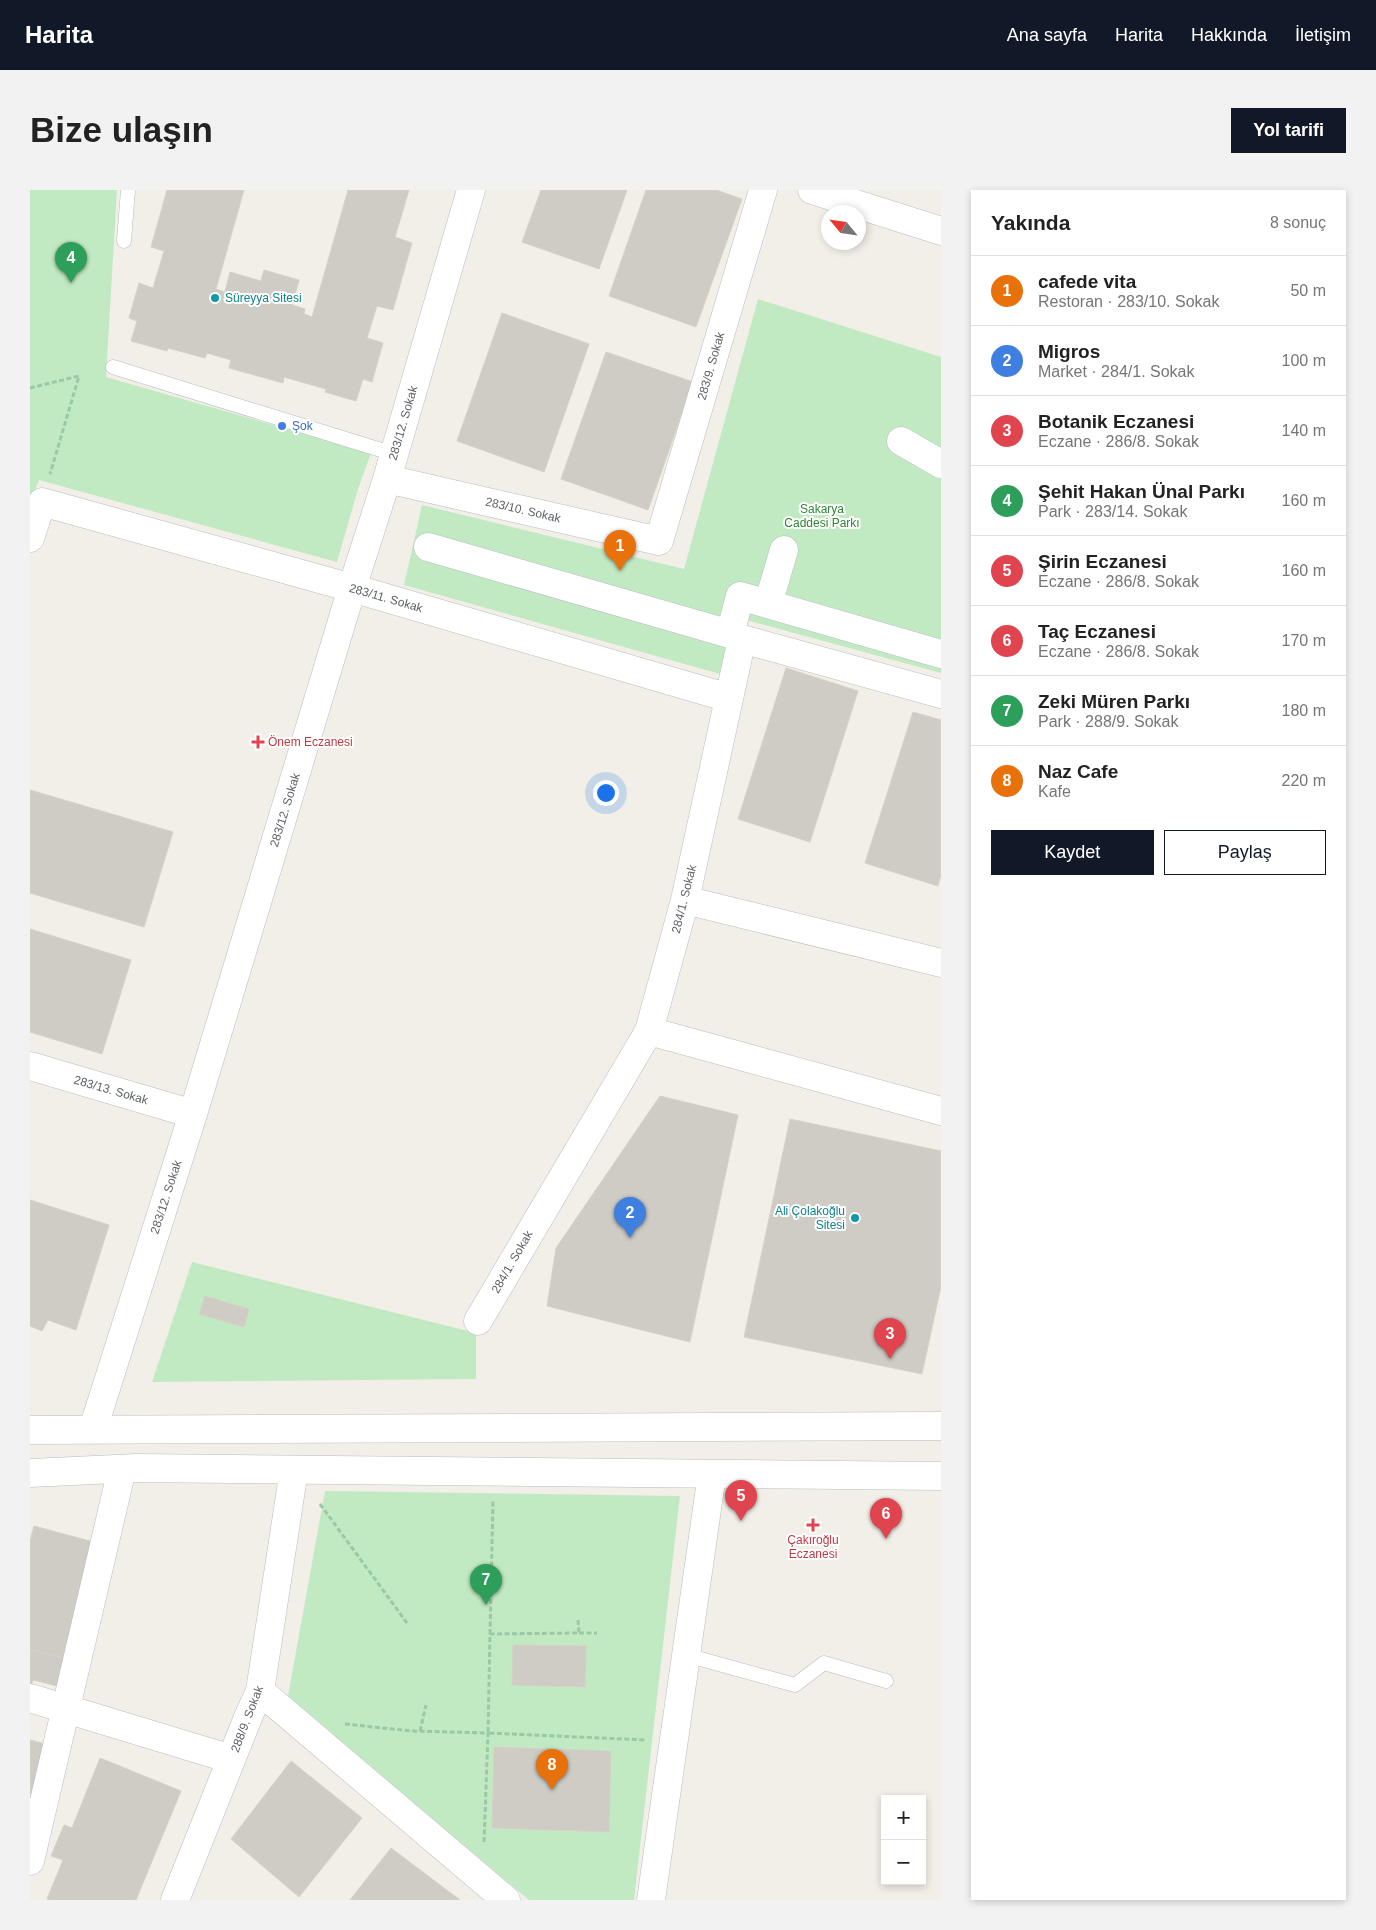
<!DOCTYPE html>
<html lang="tr">
<meta charset="utf-8">
<style>
:root{--surface:#fff;--page:#f2f2f2;--text:#222;--muted:#767676;--line:#e0e0e0;--accent:#111827}
body{margin:0;font-family:Arial,sans-serif;background:var(--page);color:var(--text)}
.controls{position:absolute;right:15px;bottom:15px;display:grid;overflow:hidden;border-radius:0px;box-shadow:0 2px 8px #0003}
.controls button{width:45px;height:45px;display:grid;place-items:center;padding:0;border:0;border-bottom:1px solid var(--line);background:var(--surface);color:var(--text);font:25px sans-serif}
.compass{position:absolute;left:791px;top:15px;width:45px;height:45px;border-radius:50%;background:var(--surface);box-shadow:0 2px 8px #0003;rotate:299deg}
.you{position:absolute;left:575px;top:602px;width:18px;height:18px;margin:-12px;border:4px solid #fff;border-radius:50%;background:#1a73e8;box-shadow:0 0 0 8px #1a73e833}
.badge{display:grid;place-items:center;width:32px;height:32px;border-radius:50%;background:var(--accent);color:#fff;font-size:16px;font-weight:700}
.pin{position:absolute;translate:-50% -41px;filter:drop-shadow(0 1px 2px #0008)}
.pin::after{content:'';position:absolute;top:26px;width:18px;height:15px;background:inherit;clip-path:polygon(0 0,100% 0,50% 100%)}
.list{margin:0;padding:0;list-style:none}
h2{display:flex;justify-content:space-between;align-items:center;height:65px;margin:0;padding:0 20px;font-size:21px}
h2 small{font-size:16px;font-weight:400;color:var(--muted)}
.list li{display:grid;grid-template-columns:32px 1fr auto;gap:15px;align-items:center;box-sizing:border-box;height:70px;padding:0 20px;border-top:1px solid var(--line)}
.list b{display:block;font-size:19px;white-space:nowrap}
.list p{margin:0;font-size:16px;white-space:nowrap;color:var(--muted)}
.list em{font-size:16px;font-style:normal;color:var(--muted)}
.actions{display:flex;gap:10px;padding:15px 20px}
.actions a{flex:1;padding:11px 0;border:1px solid var(--accent);border-radius:0px;text-align:center;font-size:18px;color:var(--accent)}
.actions .main{background:var(--accent);color:#fff}
.map{position:relative;flex:none;width:911px;height:1710px;overflow:hidden;border-radius:0px}
header{display:flex;align-items:center;gap:30px;box-sizing:border-box;height:70px;padding:0 25px;background:var(--accent);color:#fff}
header strong{font-size:24px}
nav{display:flex;gap:28px;margin-inline-start:auto;font-size:18px}
.intro{display:flex;align-items:center;justify-content:space-between;box-sizing:border-box;height:120px;padding:0 30px}
h1{margin:0;font-size:35px}
.button{padding:12px 22px;border-radius:0px;background:var(--accent);color:#fff;font-size:18px;font-weight:700}
main{display:flex;gap:30px;padding:0 30px}
aside{flex:1;background:var(--surface);border-radius:0px;box-shadow:0 2px 8px #0003}
.map>svg:first-child{display:block}
.green{fill:#c2eac2}
.building{fill:#ceccc5;stroke:#d7d1c4}
.lines{fill:none;stroke-linecap:round;stroke-linejoin:round}
.lane-casing{stroke:#b9bcc1;stroke-width:15}
.street-casing{stroke:#b9bcc1;stroke-width:29}
.secondary-casing{stroke:#babdc3;stroke-width:29}
.path{stroke:#99c9a6;stroke-width:3;stroke-dasharray:5 2.5;stroke-linecap:butt}
.lane{stroke:#fff;stroke-width:14}
.street{stroke:#fff;stroke-width:28}
.secondary{stroke:#fff;stroke-width:28}
.culture-dot{fill:#0f9aa8;stroke:#fff;stroke-width:2}
.shop-dot{fill:#3f7fe0;stroke:#fff;stroke-width:2}
.health-dot{fill:#e0444e;stroke:#fff;stroke-width:2}
.labels{text-anchor:middle;dominant-baseline:central;stroke-width:4;stroke-linejoin:round;paint-order:stroke}
.culture-label{font-size:12px;fill:#0d838f;stroke:#fff;text-anchor:start}
.street-label{font-size:12px;fill:#5e6268;stroke:#fff}
.shop-label{font-size:12px;fill:#366cbe;stroke:#fff;text-anchor:start}
.park-label{font-size:12px;fill:#2f8632;stroke:#fff}
.health-label{font-size:12px;fill:#be3a42;stroke:#fff;text-anchor:start}
</style>
<header>
<strong>Harita</strong>
<nav><a>Ana sayfa</a><a>Harita</a><a>Hakkında</a><a>İletişim</a></nav>
</header>
<div class="intro"><h1>Bize ulaşın</h1><a class="button">Yol tarifi</a></div>
<main>
<div class="map">
<svg width="911" height="1710" viewBox="0 0 911 1710">
<rect width="100%" height="100%" fill="#f1efe7"/>
<path class="green" d="M0,0H87L76,187L341,263L328,299L307,372L9,290L0,312Z
M728,109L911,167V483L705,427L690,484L374,395L392,315L654,379Z
M162,1072L446,1143V1189L122,1192Z
M295,1301L650,1306L604,1710H499L258,1506Z"/>
<path class="building" d="M137,0H214L186,99L195,102L200,82L231,91L234,80L269,90L262,115L275,119L274,124L282,127L318,0H379L365,47L382,53L363,120L347,116L337,148L353,153L342,192L333,189L326,211L295,202L296,199L254,187L253,193L199,178L201,170L177,163L175,168L138,158L137,161L101,151L107,131L99,128L109,93L123,98L134,61L121,57Z
M511,0H597L569,79L492,52Z
M616,0H686L712,9L666,137L579,106Z
M472,123L559,154L514,282L427,251Z
M576,162L663,192L618,320L531,289Z
M756,478L828,501L780,652L708,629Z
M883,522L911,530V685L908,696L835,673Z
M0,600L143,642L114,737L0,703Z
M0,739L101,770L72,864L0,842Z
M630,906L708,925L660,1152L517,1116L526,1058Z
M760,929L911,961V1096L892,1184L714,1147Z
M0,1010L79,1035L46,1140L18,1130L12,1141L0,1136Z
M175,1106L219,1119L214,1137L169,1124Z
M4,1336L67,1353L38,1469L0,1460V1351Z
M483,1455L556,1456L555,1497L482,1495Z
M0,1460L38,1469L31,1497L3,1490L0,1500Z
M0,1550L19,1555L0,1630Z
M464,1557L581,1561L579,1642L462,1638Z
M70,1568L151,1601L106,1710H20L17,1709L33,1670L21,1666L34,1635L42,1638Z
M261,1571L332,1628L269,1707L201,1649Z
M361,1658L430,1710H320Z"/>
<g class="lines">
<defs>
<path id="lane" d="M94,51L98,0
M83,177L364,264
M656,1465L765,1495L794,1473L856,1491"/>
<path id="street" d="M782,0L911,41
M871,251L911,274
M357,289L629,351L733,0
M0,348L12,312L322,398L699,508
M398,357L700,444L710,406L911,464
M738,414L754,360
M655,710L911,773
M619,841L911,921
M0,876L163,924
M448,1131L619,841L655,710L712,449L911,504
M63,1239L163,924L322,398L357,289L441,0
M230,1501L476,1710
M0,1508L201,1569
M0,1671L92,1279
M145,1710L219,1525L230,1501L264,1280
M621,1710L682,1284"/>
<path id="secondary" d="M0,1240L911,1236
M0,1283L107,1278L911,1286"/>
</defs>
<use href="#lane" class="lane-casing"/>
<use href="#street" class="street-casing"/>
<use href="#secondary" class="secondary-casing"/>
<path class="path" d="M0,198L49,186L20,284
M290,1314L377,1433
M548,1430L549,1443L460,1444L458,1543L616,1550
M549,1443H567
M460,1444L463,1310
M315,1534L381,1541L458,1543L454,1653
M390,1541L396,1515"/>
<use href="#lane" class="lane"/>
<use href="#street" class="street"/>
<use href="#secondary" class="secondary"/>
</g>
<g class="culture-dot">
<circle cx="185" cy="108" r="5"/>
<circle cx="825" cy="1028" r="5"/>
</g>
<circle class="shop-dot" cx="252" cy="236" r="5"/>
<g class="health-dot">
<path d="M225.5 544.5h5v5h5v5h-5v5h-5v-5h-5v-5h5z"/>
<path d="M780.5 1327.5h5v5h5v5h-5v5h-5v-5h-5v-5h5z"/>
</g>
<g class="labels">
<g class="culture-label">
<text x="195" y="108">Süreyya Sitesi</text>
<text x="815" y="1021" text-anchor="end">Ali Çolakoğlu<tspan x="815" dy="14">Sitesi</tspan></text>
</g>
<g class="street-label">
<text transform="translate(681 176) rotate(-74)">283/9. Sokak</text>
<text transform="translate(373 233) rotate(-74)">283/12. Sokak</text>
<text transform="translate(493 320) rotate(13)">283/10. Sokak</text>
<text transform="translate(356 408) rotate(16)">283/11. Sokak</text>
<text transform="translate(255 620) rotate(-73)">283/12. Sokak</text>
<text transform="translate(654 709) rotate(-76)">284/1. Sokak</text>
<text transform="translate(81 900) rotate(16)">283/13. Sokak</text>
<text transform="translate(136 1007) rotate(-72)">283/12. Sokak</text>
<text transform="translate(482 1072) rotate(-60)">284/1. Sokak</text>
<text transform="translate(217 1529) rotate(-69)">288/9. Sokak</text>
</g>
<g class="shop-label">
<text x="262" y="236">Şok</text>
</g>
<g class="park-label">
<text x="792" y="319">Sakarya<tspan x="792" dy="14">Caddesi Parkı</tspan></text>
</g>
<g class="health-label">
<text x="238" y="552">Önem Eczanesi</text>
<text x="783" y="1350" text-anchor="middle">Çakıroğlu<tspan x="783" dy="14">Eczanesi</tspan></text>
</g>
</g>
</svg>
<div class="controls">
<button>+</button>
<button>−</button>
</div>
<svg class="compass" viewBox="-18 -18 36 36"><path d="M0-13l5 13h-10z" fill="#e53935"/><path d="M0 13l5-13h-10z" fill="#767676"/></svg>
<div class="you"></div>
<div class="pin badge" style="left:590px;top:381px;background:#e8710a">1</div>
<div class="pin badge" style="left:600px;top:1048px;background:#3f7fe0">2</div>
<div class="pin badge" style="left:860px;top:1169px;background:#e0444e">3</div>
<div class="pin badge" style="left:41px;top:93px;background:#2e9e5b">4</div>
<div class="pin badge" style="left:711px;top:1331px;background:#e0444e">5</div>
<div class="pin badge" style="left:856px;top:1349px;background:#e0444e">6</div>
<div class="pin badge" style="left:456px;top:1415px;background:#2e9e5b">7</div>
<div class="pin badge" style="left:522px;top:1600px;background:#e8710a">8</div>
</div>
<aside>
<h2>Yakında<small>8 sonuç</small></h2>
<ul class="list">
<li><span class="badge" style="background:#e8710a">1</span><div><b>cafede vita</b><p>Restoran · 283/10. Sokak</p></div><em>50 m</em></li>
<li><span class="badge" style="background:#3f7fe0">2</span><div><b>Migros</b><p>Market · 284/1. Sokak</p></div><em>100 m</em></li>
<li><span class="badge" style="background:#e0444e">3</span><div><b>Botanik Eczanesi</b><p>Eczane · 286/8. Sokak</p></div><em>140 m</em></li>
<li><span class="badge" style="background:#2e9e5b">4</span><div><b>Şehit Hakan Ünal Parkı</b><p>Park · 283/14. Sokak</p></div><em>160 m</em></li>
<li><span class="badge" style="background:#e0444e">5</span><div><b>Şirin Eczanesi</b><p>Eczane · 286/8. Sokak</p></div><em>160 m</em></li>
<li><span class="badge" style="background:#e0444e">6</span><div><b>Taç Eczanesi</b><p>Eczane · 286/8. Sokak</p></div><em>170 m</em></li>
<li><span class="badge" style="background:#2e9e5b">7</span><div><b>Zeki Müren Parkı</b><p>Park · 288/9. Sokak</p></div><em>180 m</em></li>
<li><span class="badge" style="background:#e8710a">8</span><div><b>Naz Cafe</b><p>Kafe</p></div><em>220 m</em></li>
</ul>
<div class="actions"><a class="main">Kaydet</a><a>Paylaş</a></div>
</aside>
</main>
